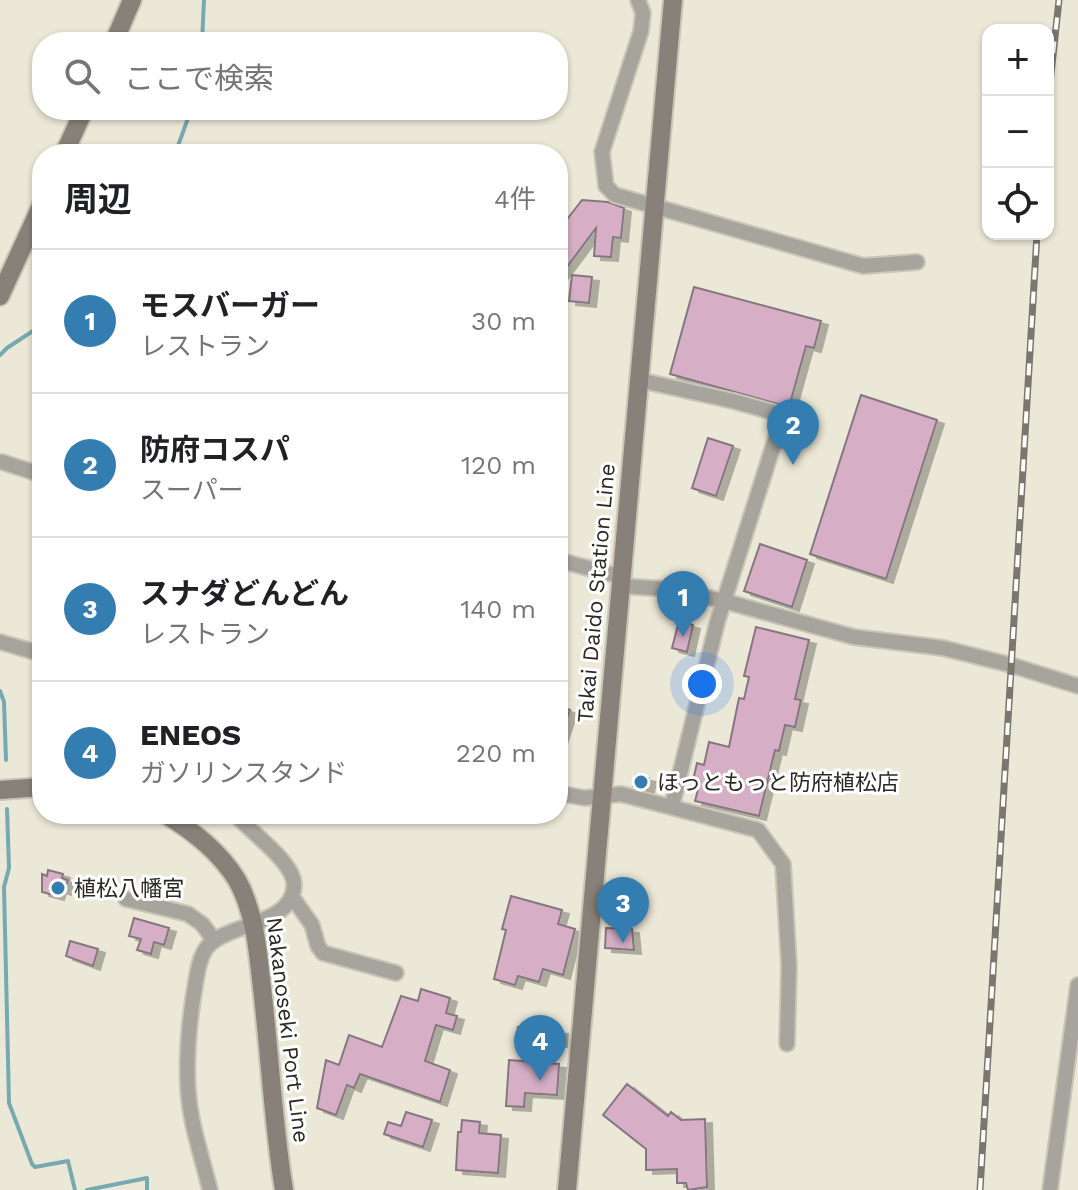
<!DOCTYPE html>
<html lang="ja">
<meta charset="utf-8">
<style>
:root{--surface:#fff;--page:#f2f2f2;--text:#202124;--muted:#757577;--line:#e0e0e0;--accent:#337db1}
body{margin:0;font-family:"Work Sans","Noto Sans JP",sans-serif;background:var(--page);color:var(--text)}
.controls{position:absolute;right:24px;top:24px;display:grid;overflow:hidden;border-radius:16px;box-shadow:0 2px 6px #0004}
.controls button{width:72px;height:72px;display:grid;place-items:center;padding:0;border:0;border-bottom:2px solid var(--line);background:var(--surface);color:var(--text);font:40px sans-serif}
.you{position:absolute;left:702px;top:684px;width:28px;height:28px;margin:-20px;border:6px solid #fff;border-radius:50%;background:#1a73e8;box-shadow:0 0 0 12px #1a73e833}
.badge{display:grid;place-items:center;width:52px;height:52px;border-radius:50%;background:var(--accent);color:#fff;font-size:26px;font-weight:700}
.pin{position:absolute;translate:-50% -66px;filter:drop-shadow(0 2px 4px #0008)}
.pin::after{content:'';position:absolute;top:42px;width:28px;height:24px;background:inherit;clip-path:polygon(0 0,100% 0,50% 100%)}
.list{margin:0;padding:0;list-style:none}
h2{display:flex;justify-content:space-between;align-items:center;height:104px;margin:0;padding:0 32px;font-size:34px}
h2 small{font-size:26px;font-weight:400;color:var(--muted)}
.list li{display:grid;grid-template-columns:52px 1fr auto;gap:24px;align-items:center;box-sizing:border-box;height:144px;padding:0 32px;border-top:2px solid var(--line)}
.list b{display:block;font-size:30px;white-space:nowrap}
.list p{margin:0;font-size:26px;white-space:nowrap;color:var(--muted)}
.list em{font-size:26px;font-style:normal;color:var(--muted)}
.icon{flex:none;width:44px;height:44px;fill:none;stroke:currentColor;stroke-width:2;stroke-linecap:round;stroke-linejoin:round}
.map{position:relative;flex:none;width:1078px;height:1190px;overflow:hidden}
.search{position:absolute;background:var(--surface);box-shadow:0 2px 6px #0004;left:32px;top:32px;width:536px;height:88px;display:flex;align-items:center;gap:20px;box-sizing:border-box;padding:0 28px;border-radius:32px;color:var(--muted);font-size:30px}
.panel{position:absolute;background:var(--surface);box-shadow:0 2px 6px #0004;left:32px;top:144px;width:536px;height:680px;border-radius:32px}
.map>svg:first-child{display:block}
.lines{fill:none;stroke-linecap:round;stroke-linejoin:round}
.stream{stroke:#77a9b1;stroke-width:4}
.building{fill:#d6afc6;stroke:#85777f;stroke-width:2;filter:url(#shadow)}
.street-casing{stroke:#c9c5b7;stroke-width:18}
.secondary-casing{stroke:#c9c5b7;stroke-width:22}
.street{stroke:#a7a39d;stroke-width:14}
.secondary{stroke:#888179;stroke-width:18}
.rail-casing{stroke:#7a786e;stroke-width:7}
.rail{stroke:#fff;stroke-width:4;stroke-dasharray:12;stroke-linecap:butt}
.poi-dot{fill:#337db1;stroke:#fff;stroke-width:3}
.labels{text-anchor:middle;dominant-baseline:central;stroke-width:6;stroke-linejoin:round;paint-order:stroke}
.street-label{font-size:22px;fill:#292822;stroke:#fff}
.poi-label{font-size:22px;fill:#292822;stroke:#fff;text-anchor:start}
</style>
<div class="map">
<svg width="1078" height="1190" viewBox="0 0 1078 1190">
<defs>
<filter id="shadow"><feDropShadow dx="7" dy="4" stdDeviation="0" flood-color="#0004"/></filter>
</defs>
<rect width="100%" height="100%" fill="#ece8d8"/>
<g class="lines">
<path class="stream" d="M202,42L204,0
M175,154L191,110
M0,355L7,348L42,325
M0,691L4,702L6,760
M7,809L9,868L4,887L9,1103L32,1164L35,1167L68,1161L75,1190
M87,1190L147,1178V1190"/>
</g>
<path class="building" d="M582,200L608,202L624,208L621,238L613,237L611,257L594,256L596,228L558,279V231Z
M572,275L592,277L589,303L569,301Z
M694,287L821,321L814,348L806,346L789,407L670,374Z
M861,395L937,420L886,579L810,554Z
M708,438L733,446L716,496L692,488Z
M760,544L807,560L792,607L744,591Z
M679,621L693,625L687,652L672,648Z
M756,627L809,640L795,699L801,700L795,727L785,725L779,751L775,750L759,816L695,801L700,782L693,781L697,763L704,765L709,742L729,747L739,698L744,699L749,677L744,676Z
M558,706L570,710L560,740H558Z
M636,775L649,778L647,789L633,786Z
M48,870L63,874L62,878L68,880L64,891L59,889L57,896L42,892V874L47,876Z
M511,896L562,910L558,924L575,929L563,975L543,969L539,982L518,976L515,985L494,979L506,930L502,929Z
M134,918L169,928L164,945L154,942L151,954L137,950L141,939L129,936Z
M606,928L632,929L634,950L605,948Z
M70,941L98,949L93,966L66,956Z
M421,989L450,998L446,1013L457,1016L453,1030L436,1025L425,1061L450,1070L440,1102L360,1074L354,1088L347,1085L336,1115L317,1108L326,1060L339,1065L349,1035L382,1047L401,996L418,1001Z
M518,1027L561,1030L560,1043L517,1040Z
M509,1060L559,1064L557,1095L525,1093L524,1107L506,1106Z
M627,1084L668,1116L671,1112L681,1120L705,1119L707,1187L688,1190L686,1183H677V1169L646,1170V1149L603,1115Z
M406,1112L432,1120L423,1147L384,1134L388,1122L401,1126Z
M462,1120L480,1122L479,1133L501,1135L498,1173L456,1170L458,1132H461Z"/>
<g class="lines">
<defs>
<path id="street" d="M638,0L643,13L641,31L602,152L606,186L615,195L863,266L917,262
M639,380L733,401L783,415L717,623L672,806
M2,462L42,475
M558,560L622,577
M621,586L667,589L724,601L854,637L943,648L1011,665L1078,686
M0,642L42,654
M558,793L585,798L621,794L758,830L783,864L789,966L787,1044
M293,898L312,925L318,946L323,953L396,973
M126,899L188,914L202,924L214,940
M210,1190C202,1157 190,1123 188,1089C186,1056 189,1024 194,992C197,977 198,958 208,946C229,923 291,925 294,887C297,864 250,832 235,814
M1050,1190L1078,985"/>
<path id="secondary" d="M114,42L132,0
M64,154L84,110
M0,296L42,204
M0,790L42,787
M165,814C194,832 219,851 237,880C255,912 258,952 262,988C270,1055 273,1124 284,1190
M567,1190L673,0"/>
</defs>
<use href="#street" class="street-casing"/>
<use href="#secondary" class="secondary-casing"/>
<use href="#street" class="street"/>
<use href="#secondary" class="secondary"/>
<defs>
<path id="rail" d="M1048,101L1059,0
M980,1190L1037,234"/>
</defs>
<use href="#rail" class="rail-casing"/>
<use href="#rail" class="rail"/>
</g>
<g class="poi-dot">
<circle cx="641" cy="782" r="8"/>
<circle cx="58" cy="888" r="8"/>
</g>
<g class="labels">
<g class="street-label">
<text transform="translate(596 593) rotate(-85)">Takai Daido Station Line</text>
<text transform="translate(288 1030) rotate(83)">Nakanoseki Port Line</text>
</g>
<g class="poi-label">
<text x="657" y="782">ほっともっと防府植松店</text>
<text x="74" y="888">植松八幡宮</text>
</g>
</g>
</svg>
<div class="controls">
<button>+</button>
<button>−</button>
<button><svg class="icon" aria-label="locate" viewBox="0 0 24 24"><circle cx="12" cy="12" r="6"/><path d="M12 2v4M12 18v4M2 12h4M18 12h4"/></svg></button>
</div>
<div class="you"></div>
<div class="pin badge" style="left:683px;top:637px">1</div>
<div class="pin badge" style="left:793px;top:465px">2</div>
<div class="pin badge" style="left:623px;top:943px">3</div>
<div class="pin badge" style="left:540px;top:1081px">4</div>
<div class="search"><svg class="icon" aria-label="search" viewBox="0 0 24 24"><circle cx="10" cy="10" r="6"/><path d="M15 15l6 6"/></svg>ここで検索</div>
<section class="panel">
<h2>周辺<small>4件</small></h2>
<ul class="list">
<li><span class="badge">1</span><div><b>モスバーガー</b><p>レストラン</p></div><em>30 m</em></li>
<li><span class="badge">2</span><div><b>防府コスパ</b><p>スーパー</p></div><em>120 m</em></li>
<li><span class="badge">3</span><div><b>スナダどんどん</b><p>レストラン</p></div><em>140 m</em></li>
<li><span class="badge">4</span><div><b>ENEOS</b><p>ガソリンスタンド</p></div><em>220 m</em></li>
</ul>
</section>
</div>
